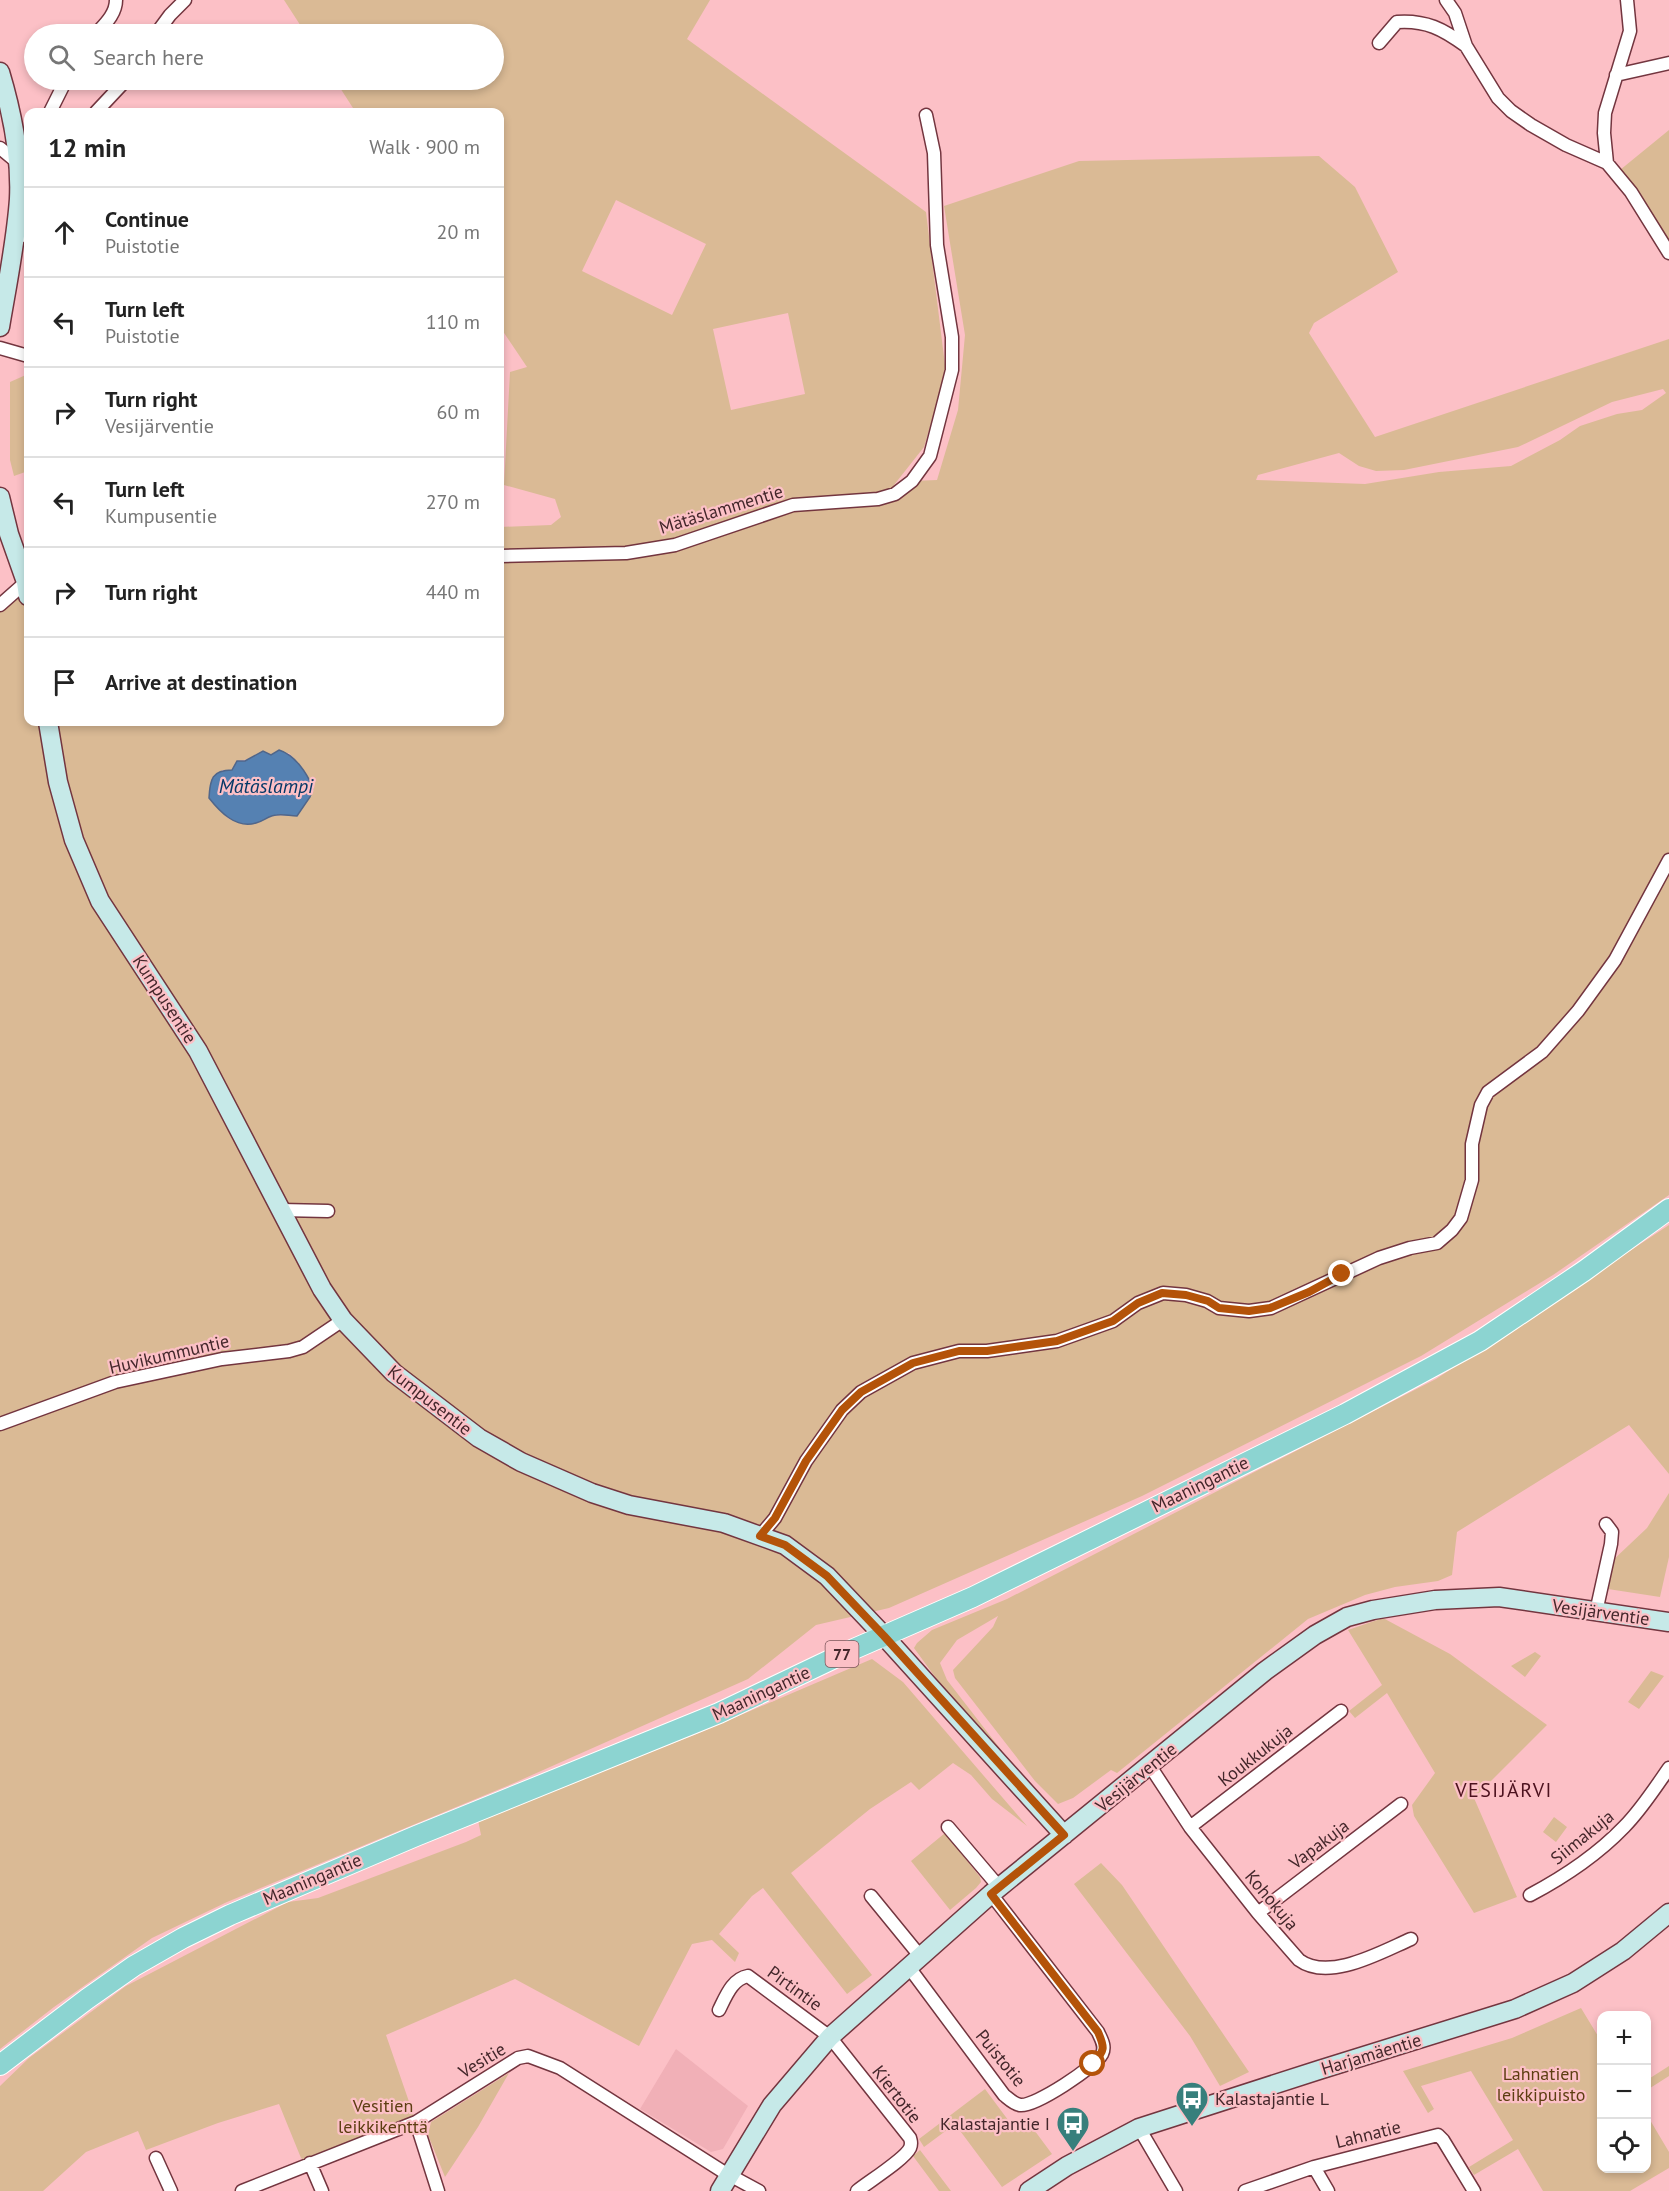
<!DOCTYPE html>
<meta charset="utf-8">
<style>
:root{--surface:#fff;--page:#f2f2f2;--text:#222;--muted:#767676;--line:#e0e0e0}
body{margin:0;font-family:"PT Sans",sans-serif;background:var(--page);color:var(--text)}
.controls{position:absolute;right:18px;bottom:18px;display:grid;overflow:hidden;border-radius:12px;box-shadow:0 3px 9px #0003}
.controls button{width:54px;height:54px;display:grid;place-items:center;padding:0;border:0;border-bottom:2px solid var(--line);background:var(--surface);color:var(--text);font:30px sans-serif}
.stop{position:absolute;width:18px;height:18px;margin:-14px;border:4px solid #b45309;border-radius:50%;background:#fff}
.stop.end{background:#b45309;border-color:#fff;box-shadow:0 2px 6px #0008}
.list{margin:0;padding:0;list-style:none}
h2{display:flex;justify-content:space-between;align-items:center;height:78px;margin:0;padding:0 24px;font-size:26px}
h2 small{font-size:20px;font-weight:400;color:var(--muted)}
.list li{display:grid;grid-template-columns:39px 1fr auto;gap:18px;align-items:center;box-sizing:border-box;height:90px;padding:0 24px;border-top:2px solid var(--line)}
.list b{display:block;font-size:22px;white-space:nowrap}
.list p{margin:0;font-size:20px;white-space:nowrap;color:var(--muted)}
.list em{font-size:20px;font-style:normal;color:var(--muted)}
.icon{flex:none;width:33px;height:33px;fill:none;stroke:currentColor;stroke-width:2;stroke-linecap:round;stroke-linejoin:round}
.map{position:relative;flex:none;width:1669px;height:2191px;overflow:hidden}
.search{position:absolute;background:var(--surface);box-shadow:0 3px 9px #0003;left:24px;top:24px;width:480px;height:66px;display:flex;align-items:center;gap:15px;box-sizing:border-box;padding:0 21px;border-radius:33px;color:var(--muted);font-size:22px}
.panel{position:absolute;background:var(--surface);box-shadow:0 3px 9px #0003;left:24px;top:108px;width:480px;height:618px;border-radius:12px}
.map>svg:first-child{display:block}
.built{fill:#f1b0b7}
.green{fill:#daba95;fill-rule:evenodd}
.water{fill:#5581b2;stroke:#50668a;stroke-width:1.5}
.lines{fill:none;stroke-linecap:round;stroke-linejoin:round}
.street-casing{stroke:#73353f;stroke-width:15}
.secondary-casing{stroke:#73353f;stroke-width:21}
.primary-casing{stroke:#fff;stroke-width:22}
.street{stroke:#fff;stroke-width:12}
.secondary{stroke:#c6e9e8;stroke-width:18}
.primary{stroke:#8cd4d1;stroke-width:20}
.route{stroke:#b45309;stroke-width:8}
.labels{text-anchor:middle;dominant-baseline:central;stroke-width:4.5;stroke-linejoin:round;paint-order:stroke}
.shield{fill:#fcc0c6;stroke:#7b555a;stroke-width:1.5}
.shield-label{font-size:16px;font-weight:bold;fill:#44272b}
.street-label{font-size:18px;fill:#44272b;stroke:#fcc0c6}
.park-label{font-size:18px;fill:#5d3e12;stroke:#fcc0c6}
.poi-label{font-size:18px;fill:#44272b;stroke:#fcc0c6;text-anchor:start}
.water-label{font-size:20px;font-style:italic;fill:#043867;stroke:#fcc0c6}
.neighbourhood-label{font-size:20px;letter-spacing:1.5px;fill:#4c111e;stroke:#fcc0c6}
</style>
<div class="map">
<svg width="1669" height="2191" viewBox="0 0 1669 2191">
<rect width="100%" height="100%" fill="#fcc0c6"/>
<path class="built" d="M676,2049L748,2106L723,2149L711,2152L640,2109Z"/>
<path class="green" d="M284,0H710L687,39L926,212L946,373L924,447L894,485L912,481L937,480L958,410L965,335L944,206L1079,161L1319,156L1355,187L1398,272L1314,323L1309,333L1375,437L1669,339V1195L1553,1275L1421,1356L1142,1496L889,1608L816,1625L748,1679L514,1783L227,1902L152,1938L54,2007L0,2049V601L4,602L28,595V722H500V527L551,525L561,517L555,499L504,485L510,372L527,367L500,327V112H360L353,108L335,80H494V34H306ZM616,200L706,244L672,315L582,271ZM788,313L805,394L731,410L713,329ZM1663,389L1666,393L1642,410L1617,414L1580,426L1560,440L1511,466L1439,472L1365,484L1256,480L1258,475L1339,453L1359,466L1376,471L1404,470L1518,447L1612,402ZM289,753L302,768L313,788L310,797L297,816C281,815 271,814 258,823L229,819L222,812V770H232L237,761Z
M1669,130V253L1620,170Z
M28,374V471L14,476L10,460V382Z
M1669,1225V1474L1629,1425L1457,1532L1452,1575L1438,1581L1395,1587L1365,1595L1308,1619L1117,1773L1111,1770L1073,1798L1058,1804L1035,1781L955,1678L953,1670L993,1627L998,1616L957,1640L940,1663L947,1680L1002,1751V1757L949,1696L914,1648L917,1643L932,1630L1007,1599L1436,1379Z
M1669,1493V1557L1660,1597L1608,1589L1611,1562L1647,1528Z
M1383,1618L1450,1654L1547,1725L1474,1798L1517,1897L1474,1913L1414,1816L1412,1805L1435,1773L1387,1693L1355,1718L1349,1711L1382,1685L1348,1630Z
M1535,1652L1541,1656L1525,1677L1511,1666Z
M872,1659L903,1682L1027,1826L992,1799L971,1775L953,1763L919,1790L911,1782L870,1809L791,1873L872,1975L847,1994L763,1888L752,1896L719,1934L739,1953L735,1962L712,1940L692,1944L639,2046L515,1979L386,2035L416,2122L310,2163L301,2158L279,2104L218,2123L146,2150L138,2131L86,2152L43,2191H0V2086L29,2058L126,1986L288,1902L318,1898L466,1842L481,1835L478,1820L694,1735Z
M1651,1671L1664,1676L1639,1709L1628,1702Z
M1554,1817L1567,1827L1556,1842L1543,1832Z
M945,1833L980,1877L981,1882L976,1888L950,1910L911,1861Z
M1101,1863L1122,1885L1249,2072L1220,2086L1190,2036L1074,1884Z
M1581,2008L1601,2041L1602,2168H1646L1647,2115L1669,2152V2168L1630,2191H1543L1518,2149L1474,2175L1469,2167L1513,2140L1471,2071L1421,2086L1434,2109L1428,2113L1403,2071L1512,2038Z
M1669,2066V2076L1647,2090V2080Z
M509,2073L478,2127L445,2177L428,2135L431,2122Z
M985,2089L1014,2128L1026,2119L1052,2154L1002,2187L955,2124L924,2147L919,2139Z
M920,2150L951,2191H939L913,2156Z"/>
<path class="water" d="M279,750C295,755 307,773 313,788L310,797L297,816C290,816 284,814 277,815C269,815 264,821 256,823C236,829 220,812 209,798C210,779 212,770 232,770L237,761H245L263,751L271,755Z"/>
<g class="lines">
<defs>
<path id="street" d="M1446,0L1455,13L1466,46L1498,98L1511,111L1531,125L1566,145L1607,163L1631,192L1669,253
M96,34C105,24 116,14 116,0
M156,34L170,15L185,0
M1379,43L1397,22C1426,20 1443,29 1466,46
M1616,75L1669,63
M50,112L66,80
M96,112L126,80
M0,148L17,162
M1607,163L1604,133L1605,113L1630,31L1627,0
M14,237L28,235
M0,348L28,356
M500,556L626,553L675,545L793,505L878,499L895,494L912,481L930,456L952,370V337L937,245L934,153L926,115
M0,605L26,582
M281,1210L328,1211
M0,1424L115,1382L222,1359L289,1351L303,1347L343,1320
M760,1536L775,1518L806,1461L842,1410L861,1392L913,1363L959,1351H987L1057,1341L1113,1321L1138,1303L1163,1293L1186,1295L1207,1301L1219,1308L1249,1311L1271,1308L1379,1258L1410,1248L1437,1243L1452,1230L1461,1218L1472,1180V1144L1481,1105L1488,1092L1542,1052L1578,1011L1615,960L1669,860
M1596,1612L1611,1544L1612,1532L1606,1524
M1150,1766L1190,1827L1258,1913L1299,1960C1329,1982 1381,1952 1411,1939
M948,1827L999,1887
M1190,1827L1341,1711
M1530,1895C1564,1877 1597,1855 1624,1827C1641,1810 1655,1788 1669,1768
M871,1896L920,1956
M1258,1913L1401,1804
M908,1966L1004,2095C1009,2099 1014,2104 1020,2105C1035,2107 1095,2067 1102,2054C1106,2046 1101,2039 1098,2032L991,1894
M719,2010C726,1996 732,1979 748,1976L830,2037L910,2138C911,2142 912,2143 910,2148C905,2159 868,2182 857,2191
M416,2122L438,2191
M1139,2128L1176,2191
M156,2158L171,2191
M310,2163L322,2191
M1314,2167L1328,2191
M242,2191L416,2122L518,2058L528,2056L560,2068L722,2171L759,2191
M1245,2191L1314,2167L1438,2135L1443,2140L1474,2191"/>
<path id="secondary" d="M0,72C12,112 21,157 19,199C16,242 7,285 0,327
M0,497L9,534L26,582L28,596
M48,722L58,782L74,840L100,901L198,1051L322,1289L343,1320L394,1373L479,1438L521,1462L592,1493L629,1505L724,1523L785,1545L827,1576L884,1636L1064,1835
M720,2191L772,2105L830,2037L991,1894L1265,1671L1315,1635L1347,1617L1373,1610L1435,1600L1499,1597L1669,1622
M1029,2191L1067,2166L1139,2128L1319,2070L1515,2009L1573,1983L1623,1951L1669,1913"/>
<path id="primary" d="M0,2065L87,1999L134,1966L183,1938L230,1915L416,1836L719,1713L847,1652L973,1597L1345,1414L1480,1341L1584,1271L1669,1209"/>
</defs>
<use href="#street" class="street-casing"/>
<use href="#secondary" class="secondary-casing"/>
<use href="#primary" class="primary-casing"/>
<use href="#street" class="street"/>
<use href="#secondary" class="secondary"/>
<use href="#primary" class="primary"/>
</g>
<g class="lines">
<path class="route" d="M1093,2064C1105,2050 1105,2048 1098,2032L991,1894L1064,1835L884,1636L827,1576L785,1545L760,1536L775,1518L806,1461L842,1410L861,1392L913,1363L959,1351H987L1057,1341L1113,1321L1138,1303L1162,1293L1186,1295L1208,1301L1219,1308L1249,1311L1270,1308L1309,1292L1342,1274"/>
</g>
<defs>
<symbol id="bus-pin" viewBox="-11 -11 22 30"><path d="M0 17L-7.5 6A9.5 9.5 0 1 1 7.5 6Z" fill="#377f7c" stroke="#fcc0c6"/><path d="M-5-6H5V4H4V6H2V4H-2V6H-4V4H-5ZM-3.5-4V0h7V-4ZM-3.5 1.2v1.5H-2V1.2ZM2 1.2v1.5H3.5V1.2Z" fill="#fff"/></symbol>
</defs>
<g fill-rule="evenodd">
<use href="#bus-pin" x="1173" y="2079" width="38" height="52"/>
<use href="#bus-pin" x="1054" y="2104" width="38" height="52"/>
</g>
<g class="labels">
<rect class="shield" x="825.5" y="1641" width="33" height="26" rx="4.5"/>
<g class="shield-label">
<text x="842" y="1654">77</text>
</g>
<g class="street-label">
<text transform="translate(721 509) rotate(-17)">Mätäslammentie</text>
<text transform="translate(165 999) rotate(57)">Kumpusentie</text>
<text transform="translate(169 1354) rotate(-13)">Huvikummuntie</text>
<text transform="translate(430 1400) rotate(38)">Kumpusentie</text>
<text transform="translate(1200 1484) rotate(-26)">Maaningantie</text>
<text transform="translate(1601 1612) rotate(8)">Vesijärventie</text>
<text transform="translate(761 1693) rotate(-25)">Maaningantie</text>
<text transform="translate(1255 1755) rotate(-38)">Koukkukuja</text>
<text transform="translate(1136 1777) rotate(-39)">Vesijärventie</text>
<text transform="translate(1582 1837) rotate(-39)">Siimakuja</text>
<text transform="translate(1319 1844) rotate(-37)">Vapakuja</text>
<text transform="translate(312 1879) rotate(-23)">Maaningantie</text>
<text transform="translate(1272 1900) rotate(50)">Kohokuja</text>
<text transform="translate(795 1988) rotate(36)">Pirtintie</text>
<text transform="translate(1371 2054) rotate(-17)">Harjamäentie</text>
<text transform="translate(1001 2058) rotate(51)">Puistotie</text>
<text transform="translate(482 2060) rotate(-31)">Vesitie</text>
<text transform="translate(897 2094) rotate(52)">Kiertotie</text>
<text transform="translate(1368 2134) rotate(-14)">Lahnatie</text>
</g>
<g class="park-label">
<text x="1541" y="2073">Lahnatien<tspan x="1541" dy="21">leikkipuisto</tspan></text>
<text x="383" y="2105">Vesitien<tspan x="383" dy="21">leikkikenttä</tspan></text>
</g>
<g class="poi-label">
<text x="1215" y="2098">Kalastajantie L</text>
<text x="1050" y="2123" text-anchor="end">Kalastajantie I</text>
</g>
<g class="water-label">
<text x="266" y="786">Mätäslampi</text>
</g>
<g class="neighbourhood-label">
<text x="1504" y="1790">VESIJÄRVI</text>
</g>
</g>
</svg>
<div class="controls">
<button>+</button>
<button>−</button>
<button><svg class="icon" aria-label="locate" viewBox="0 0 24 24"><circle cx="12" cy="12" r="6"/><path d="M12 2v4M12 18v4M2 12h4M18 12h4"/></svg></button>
</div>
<div class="stop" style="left:1093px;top:2064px"></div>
<div class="stop end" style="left:1342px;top:1274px"></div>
<div class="search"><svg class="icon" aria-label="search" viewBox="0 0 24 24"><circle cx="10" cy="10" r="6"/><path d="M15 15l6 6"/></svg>Search here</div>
<section class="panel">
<h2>12 min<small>Walk · 900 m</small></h2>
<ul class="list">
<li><svg class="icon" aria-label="ahead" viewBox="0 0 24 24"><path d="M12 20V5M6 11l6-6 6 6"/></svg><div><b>Continue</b><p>Puistotie</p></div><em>20 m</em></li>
<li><svg class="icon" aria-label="left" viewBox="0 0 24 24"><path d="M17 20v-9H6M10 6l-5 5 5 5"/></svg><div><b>Turn left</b><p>Puistotie</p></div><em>110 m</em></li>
<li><svg class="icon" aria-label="right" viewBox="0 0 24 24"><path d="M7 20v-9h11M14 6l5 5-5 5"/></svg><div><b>Turn right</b><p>Vesijärventie</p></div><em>60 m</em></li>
<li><svg class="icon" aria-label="left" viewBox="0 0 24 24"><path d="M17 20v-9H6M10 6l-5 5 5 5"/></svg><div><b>Turn left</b><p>Kumpusentie</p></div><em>270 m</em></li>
<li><svg class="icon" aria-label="right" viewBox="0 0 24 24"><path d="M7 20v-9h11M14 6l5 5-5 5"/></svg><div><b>Turn right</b></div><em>440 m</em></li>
<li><svg class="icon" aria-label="arrive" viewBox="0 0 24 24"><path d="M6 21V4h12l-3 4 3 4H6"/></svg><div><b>Arrive at destination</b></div></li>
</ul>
</section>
</div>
